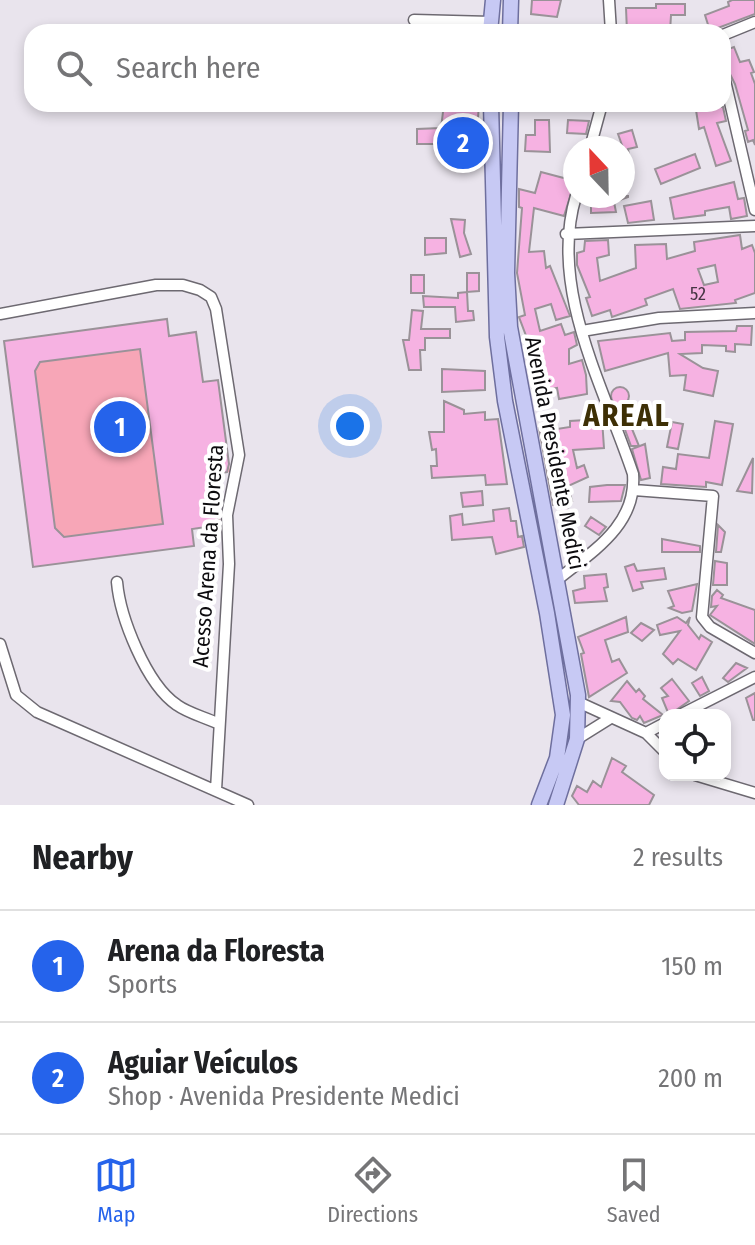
<!DOCTYPE html>
<meta charset="utf-8">
<style>
:root{--surface:#fff;--page:#f2f2f2;--text:#202124;--muted:#757577;--line:#e0e0e0;--accent:#2563eb}
body{margin:0;font-family:"Fira Sans Condensed",sans-serif;background:var(--page);color:var(--text)}
.controls{position:absolute;right:24px;bottom:24px;display:grid;overflow:hidden;border-radius:16px;box-shadow:0 4px 12px #0003}
.controls button{width:72px;height:72px;display:grid;place-items:center;padding:0;border:0;border-bottom:2px solid var(--line);background:var(--surface);color:var(--text);font:40px sans-serif}
.compass{position:absolute;left:563px;top:136px;width:72px;height:72px;border-radius:50%;background:var(--surface);box-shadow:0 4px 12px #0003;rotate:338deg}
.you{position:absolute;left:350px;top:426px;width:28px;height:28px;margin:-20px;border:6px solid #fff;border-radius:50%;background:#1a73e8;box-shadow:0 0 0 12px #1a73e833}
.badge{display:grid;place-items:center;width:52px;height:52px;border-radius:50%;background:var(--accent);color:#fff;font-size:26px;font-weight:700}
.pin{position:absolute;translate:-50% -50%;border:4px solid #fff;box-shadow:0 2px 8px #0006}
.list{margin:0;padding:0;list-style:none}
h2{display:flex;justify-content:space-between;align-items:center;height:104px;margin:0;padding:0 32px;font-size:34px}
h2 small{font-size:26px;font-weight:400;color:var(--muted)}
.list li{display:grid;grid-template-columns:52px 1fr auto;gap:24px;align-items:center;box-sizing:border-box;height:112px;padding:0 32px;border-top:2px solid var(--line)}
.list b{display:block;font-size:30px;white-space:nowrap}
.list p{margin:0;font-size:26px;white-space:nowrap;color:var(--muted)}
.list em{font-size:26px;font-style:normal;color:var(--muted)}
.icon{flex:none;width:44px;height:44px;fill:none;stroke:currentColor;stroke-width:2;stroke-linecap:round;stroke-linejoin:round}
.map{position:relative;flex:none;width:755px;height:805px;overflow:hidden}
.search{position:absolute;background:var(--surface);box-shadow:0 4px 12px #0003;left:24px;right:24px;top:24px;height:88px;display:flex;align-items:center;gap:20px;box-sizing:border-box;padding:0 28px;border-radius:24px;color:var(--muted);font-size:30px}
.sheet{height:328px;background:var(--surface)}
nav{display:flex;justify-content:space-around;align-items:center;box-sizing:border-box;height:112px;border-top:2px solid var(--line);background:var(--surface);font-size:22px;color:var(--muted)}
nav a{display:grid;justify-items:center;gap:4px}
nav .on{color:var(--accent)}
.map>svg:first-child{display:block}
.green{fill:#f7a6b7}
.building{fill:#f6b2e2;stroke:#9a9298;stroke-width:2;fill-rule:evenodd}
.lines{fill:none;stroke-linecap:round;stroke-linejoin:round}
.minor-casing{stroke:#6d6971;stroke-width:13}
.major-casing{stroke:#6e6f9e;stroke-width:17}
.minor{stroke:#fff;stroke-width:10}
.major{stroke:#c7c9f4;stroke-width:14}
.labels{text-anchor:middle;dominant-baseline:central;stroke-width:8;stroke-linejoin:round;paint-order:stroke}
.number-label{font-size:18px;fill:#463543}
.street-label{font-size:22px;fill:#0c0b0e;stroke:#fff}
.district-label{font-size:30px;font-weight:bold;letter-spacing:2px;fill:#3d2f05;stroke:#fff}
</style>
<div class="map">
<svg width="755" height="805" viewBox="0 0 755 805">
<rect width="100%" height="100%" fill="#e9e4ed"/>
<path class="green" d="M167,319L169,336L196,332L203,381L218,380L230,472L214,474L221,525L192,529L194,546L33,567L4,341Z"/>
<path class="building" d="M532,0H561L557,17L531,14Z
M732,0H755V14L710,31L705,15L729,6L728,2Z
M656,4H685V15H671L670,32H627L626,8H656Z
M734,47L740,62L749,60L754,72L751,73L755,84V145L753,140L748,142L745,131L748,130L735,84L723,60V51Z
M444,104H479L477,132H482V155L442,154L443,144H417V129L441,128Z
M695,104L723,107L726,121L717,123L731,161L716,166L704,127L699,129Z
M535,120H549L550,152L525,151L526,135H535Z
M568,120L589,121L586,134L567,133Z
M632,130L637,147L628,149L631,168L623,169V148L618,134Z
M695,154L700,168L661,184L655,169Z
M541,172L575,181L564,216L534,208L529,252L544,251L546,268L550,266L570,316L556,320L551,304L535,309L540,331L561,324L565,335L574,332L577,345L569,349V364L582,360L586,375L587,394L559,399L557,388L533,392L529,358L534,357L519,317L525,315L517,273L522,208L519,207V189L535,193Z
M734,182L738,199L744,198L747,216L731,219L729,207L705,211V215L674,219L670,198Z
M591,196H628V197L614,202L616,212L591,213Z
M651,201L654,220L628,223L624,206Z
M451,219L465,220L464,233L471,254L460,257Z
M740,235L742,249L752,245L755,253V293L735,300L736,303L680,309L673,289L645,299L647,305L612,317L610,310L592,316L586,298L590,297L577,265V253L584,251L585,241L608,240L609,255L597,258L600,281L636,268L635,245L666,244L667,259L695,251L694,242ZM715,265L718,282L704,285L698,269Z
M425,238H446V253L425,255Z
M467,273H479V291L467,292Z
M411,275H424V293H411Z
M467,292L468,311H473L474,320L456,322L455,307H424L423,296L458,298V293Z
M412,310L423,311L421,329H450V338H425V350H420L421,370H409L403,340H409Z
M167,319L169,336L196,332L203,382L218,380L229,464L227,472L214,474L219,525L192,529L194,546L33,567L4,341ZM140,349L163,524L64,537L55,528L35,371L40,362Z
M737,326H752L751,345L735,344V352L726,351V346L702,345V353L680,354L703,368L718,371L713,396L684,390L686,375L670,376L668,353L605,371L598,341L670,333L672,341L685,340V332L736,331Z
M442,369L485,371V390L442,392Z
M611 396a9 9 0 1 1 18 0a9 9 0 1 1-18 0Z
M444,401L464,410V414L485,412V420L498,419L507,484L486,485L485,475L432,478L431,466H437L436,449L432,450L429,432H444Z
M602,419L604,448L573,450L577,468L584,465L588,477L568,486L572,501H566L571,525L562,526L559,505H553L539,428L557,429L570,427V421Z
M715,421L733,424L722,485L706,482V487L661,484L663,467L676,469L678,454L709,458Z
M672,422L683,424L678,449L667,447Z
M630,424L639,446H631L624,427Z
M645,444L650,478L641,480L632,449Z
M753,458L752,493L737,491L741,483Z
M607,485H625L621,501L589,502L590,487Z
M482,491L483,505L463,507L461,493Z
M509,508L511,521H516L518,537L522,536L524,547L496,554L492,537L452,540L450,516L462,514L463,525L494,521L493,510Z
M591,517L606,527L599,535L585,526Z
M718,525L725,532L721,552H716Z
M662,539L700,546V552H662Z
M715,561L727,563V585H713Z
M634,564L637,571L664,568L666,579L641,582L643,588L633,591L625,567Z
M606,574L608,587L604,588L607,601L575,603L573,591L585,588L584,576Z
M697,584L692,611L682,613L669,608L674,606L668,591Z
M717,590L723,595L721,598L755,610V644L710,615L717,606L711,607L712,596Z
M626,617L628,632L605,640L612,662L619,659L627,673L589,697L581,654L584,653L578,637Z
M677,617L686,623L690,617L688,625L699,639L701,635L712,642L696,670L678,659L673,664L663,654L680,631L660,635L657,625Z
M641,623L654,630L642,641L631,633Z
M736,663L747,668L728,682L723,678Z
M702,677L709,691L700,696L692,683Z
M672,679L689,701L669,715L662,698L668,696L661,688Z
M627,681L636,692L639,689L645,696L643,699L663,715L644,723L640,716L637,720L632,718L620,702L611,701Z
M755,693V720H753L746,698Z
M612,758L626,766L622,772L654,795L649,805H579L572,796L577,786L587,792L593,781L601,787Z"/>
<g class="lines">
<defs>
<path id="minor" d="M609,0L611,32
M414,20L491,22
M723,35L755,22
M723,72L755,210
M590,148L602,104
M566,234L755,226
M0,314L156,285H183L200,290L211,297L216,309L239,455L227,515L229,564L216,790
M582,331L659,318L755,313
M634,490L713,496L702,617L710,627L755,653
M557,580C593,551 637,525 633,474C604,387 548,288 576,196
M117,582C120,617 146,684 177,705C188,713 204,717 217,723
M0,644L16,695L37,712L248,805
M578,702L646,733L665,752
M680,715L755,677
M646,733L665,723
M577,739L609,719
M695,775L755,793"/>
<path id="major" d="M490,32L493,0
M510,32L511,0
M491,104L497,337L505,401L547,613L563,715L557,758L539,805
M511,104L507,273L510,327L578,695L577,739L556,805"/>
</defs>
<use href="#minor" class="minor-casing"/>
<use href="#major" class="major-casing"/>
<use href="#minor" class="minor"/>
<use href="#major" class="major"/>
</g>
<g class="labels">
<g class="number-label">
<text x="698" y="294">52</text>
</g>
<g class="street-label">
<text transform="translate(555 453) rotate(79)">Avenida Presidente Medici</text>
<text transform="translate(208 556) rotate(-86)">Acesso Arena da Floresta</text>
</g>
<g class="district-label">
<text x="627" y="416">AREAL</text>
</g>
</g>
</svg>
<div class="controls">
<button><svg class="icon" aria-label="locate" viewBox="0 0 24 24"><circle cx="12" cy="12" r="6"/><path d="M12 2v4M12 18v4M2 12h4M18 12h4"/></svg></button>
</div>
<svg class="compass" viewBox="-18 -18 36 36"><path d="M0-13l5 13h-10z" fill="#e53935"/><path d="M0 13l5-13h-10z" fill="#757577"/></svg>
<div class="you"></div>
<div class="pin badge" style="left:120px;top:427px">1</div>
<div class="pin badge" style="left:463px;top:143px">2</div>
<div class="search"><svg class="icon" aria-label="search" viewBox="0 0 24 24"><circle cx="10" cy="10" r="6"/><path d="M15 15l6 6"/></svg>Search here</div>
</div>
<section class="sheet">
<h2>Nearby<small>2 results</small></h2>
<ul class="list">
<li><span class="badge">1</span><div><b>Arena da Floresta</b><p>Sports</p></div><em>150 m</em></li>
<li><span class="badge">2</span><div><b>Aguiar Veículos</b><p>Shop · Avenida Presidente Medici</p></div><em>200 m</em></li>
</ul>
</section>
<nav>
<a class="on"><svg class="icon" aria-label="map" viewBox="0 0 24 24"><path d="M3 6l6-2 6 2 6-2v14l-6 2-6-2-6 2zM9 4v14M15 6v14"/></svg>Map</a>
<a><svg class="icon" aria-label="directions" viewBox="0 0 24 24"><path d="M12 3l9 9-9 9-9-9zM9 14v-3h6M13 9l2 2-2 2"/></svg>Directions</a>
<a><svg class="icon" aria-label="saved" viewBox="0 0 24 24"><path d="M7 4h10v16l-5-4-5 4z"/></svg>Saved</a>
</nav>
